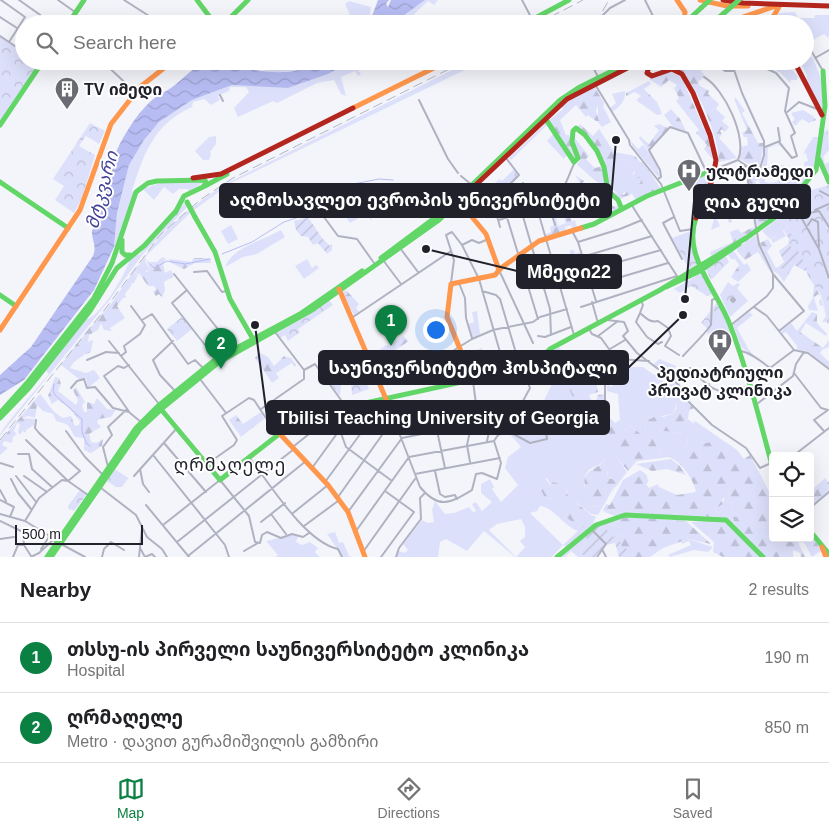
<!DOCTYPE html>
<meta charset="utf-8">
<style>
:root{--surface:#fff;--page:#f2f2f2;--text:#202124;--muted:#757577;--line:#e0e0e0;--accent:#0b8043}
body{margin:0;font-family:Helvetica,"Noto Sans Georgian",sans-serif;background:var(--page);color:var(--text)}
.controls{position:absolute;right:15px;bottom:15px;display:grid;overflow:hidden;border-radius:5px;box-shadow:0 5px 20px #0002}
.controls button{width:45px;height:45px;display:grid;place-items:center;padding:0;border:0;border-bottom:1px solid var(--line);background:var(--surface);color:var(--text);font:25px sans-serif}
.scale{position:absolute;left:15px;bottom:12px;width:128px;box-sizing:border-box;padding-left:5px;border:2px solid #20212a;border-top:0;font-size:14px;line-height:18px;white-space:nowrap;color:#20212a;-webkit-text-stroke:4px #fff;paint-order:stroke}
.you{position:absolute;left:435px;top:329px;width:18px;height:18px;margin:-12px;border:4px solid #fff;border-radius:50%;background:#1a73e8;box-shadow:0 0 0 8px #1a73e833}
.badge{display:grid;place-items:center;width:32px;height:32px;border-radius:50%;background:var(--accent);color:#fff;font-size:16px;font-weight:700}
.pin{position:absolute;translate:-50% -41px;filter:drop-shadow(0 1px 2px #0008)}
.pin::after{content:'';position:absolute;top:26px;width:18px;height:15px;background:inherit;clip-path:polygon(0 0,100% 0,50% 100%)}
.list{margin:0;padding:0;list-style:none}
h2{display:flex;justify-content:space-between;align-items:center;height:65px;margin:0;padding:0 20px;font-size:21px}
h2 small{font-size:16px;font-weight:400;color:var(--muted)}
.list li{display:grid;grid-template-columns:32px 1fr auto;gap:15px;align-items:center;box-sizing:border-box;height:70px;padding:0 20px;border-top:1px solid var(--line)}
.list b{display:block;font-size:19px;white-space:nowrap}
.list p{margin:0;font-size:16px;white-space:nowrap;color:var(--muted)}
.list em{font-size:16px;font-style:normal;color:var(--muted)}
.icon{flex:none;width:28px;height:28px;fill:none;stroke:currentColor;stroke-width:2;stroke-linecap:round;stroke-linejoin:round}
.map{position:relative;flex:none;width:829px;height:557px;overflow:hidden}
.search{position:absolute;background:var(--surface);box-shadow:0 5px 20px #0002;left:15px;right:15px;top:15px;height:55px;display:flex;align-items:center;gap:12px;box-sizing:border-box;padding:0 18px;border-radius:28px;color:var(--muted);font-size:19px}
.sheet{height:205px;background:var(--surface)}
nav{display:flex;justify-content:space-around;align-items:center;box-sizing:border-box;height:70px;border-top:1px solid var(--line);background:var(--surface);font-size:14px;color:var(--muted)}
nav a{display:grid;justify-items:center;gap:2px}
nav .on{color:var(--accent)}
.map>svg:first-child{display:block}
.grass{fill:#dde0fa;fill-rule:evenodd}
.forest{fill:url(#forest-firs);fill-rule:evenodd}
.park{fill:url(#park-crowns)}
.garden{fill:url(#garden-furrows)}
.water{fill:url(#water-waves)}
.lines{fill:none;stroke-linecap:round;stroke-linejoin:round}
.stream{stroke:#b7bcf3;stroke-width:1}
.street{stroke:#b0b2c1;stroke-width:2}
.fast{stroke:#63d668;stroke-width:5}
.slow{stroke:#ff974d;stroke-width:5}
.jam{stroke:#b3261e;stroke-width:5}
.rail{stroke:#b4b6c0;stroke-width:1;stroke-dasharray:10 5;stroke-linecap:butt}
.fast-bridge{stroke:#63d668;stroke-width:5}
.labels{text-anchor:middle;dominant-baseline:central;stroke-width:4;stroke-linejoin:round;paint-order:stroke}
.poi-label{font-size:16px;font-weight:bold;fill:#20212a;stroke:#fff;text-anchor:start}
.water-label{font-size:18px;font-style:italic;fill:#414197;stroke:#fff}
.neighbourhood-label{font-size:18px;letter-spacing:1px;fill:#20212a;stroke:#fff}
.leader{fill:none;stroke:#20212a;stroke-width:2}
.callout-dot{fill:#20212a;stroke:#fff;stroke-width:2}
.callout{fill:#20212a;stroke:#20212a;stroke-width:2}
.callout-label{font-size:18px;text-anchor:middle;font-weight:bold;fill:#fff}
</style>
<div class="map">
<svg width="829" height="557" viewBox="0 0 829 557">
<defs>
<pattern id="forest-firs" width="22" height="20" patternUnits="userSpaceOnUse" patternTransform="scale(1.25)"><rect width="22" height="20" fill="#dde0fa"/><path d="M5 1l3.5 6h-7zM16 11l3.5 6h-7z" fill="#bdc0d6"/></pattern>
<pattern id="park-crowns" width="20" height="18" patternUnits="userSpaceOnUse" patternTransform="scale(1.25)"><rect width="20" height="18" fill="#dde0fa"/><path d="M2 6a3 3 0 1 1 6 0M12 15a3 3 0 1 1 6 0" fill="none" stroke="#bdc0d6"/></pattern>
<pattern id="garden-furrows" width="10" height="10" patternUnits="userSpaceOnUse" patternTransform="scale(1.25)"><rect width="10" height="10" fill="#dde0fa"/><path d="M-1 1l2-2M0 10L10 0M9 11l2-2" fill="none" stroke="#bdc0d6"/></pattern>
<pattern id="water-waves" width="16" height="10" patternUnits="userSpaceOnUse" patternTransform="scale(1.25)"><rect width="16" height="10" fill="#b7bcf3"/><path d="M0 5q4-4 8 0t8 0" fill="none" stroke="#9da1d0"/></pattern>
</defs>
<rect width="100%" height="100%" fill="#f4f5fb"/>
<path class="grass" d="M425,0H438L434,5L428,1L408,20L409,24H392Z
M349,1L371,7L369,18L366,24H347L346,21L351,17L345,4Z
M795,12L798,18H814L815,15H829V36L828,38L824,34L811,41L805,39V24H770L779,13Z
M805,57H812C819,71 829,96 821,110L806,82L807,76L800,61H805Z
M312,61L298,70L273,73L255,68L222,65L223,62Z
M352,61H370L358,70L361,74L358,76L355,71L341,77L346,96L341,94L334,80L317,83L277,103L273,101L238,117L234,108L249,92L246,87H230L229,91L218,96L220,100L211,105L204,99L193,102L192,107C154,124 144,153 132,191L134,193L115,247H114L117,213L129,165L144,140L159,122L192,100L232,85L288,88L328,74Z
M470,61H476L471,64L473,66L231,183L190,213L146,256L145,261L150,270L135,274C153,236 189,208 227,183Z
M780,61H785L798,77L797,80H791L790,83L780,72H777Z
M625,91C626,100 620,107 612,112L610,108L616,103L612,94Z
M598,104L603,109L604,108L611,122L602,127L598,122Z
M216,136V144L210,152L211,154L209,160H203L195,151L209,137Z
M813,137H818L814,171L785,206L774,215L769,200L771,199L770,183L777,182L779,179L778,174L781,176L788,174L796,179L809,173V170L805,169L804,162L808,161L806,153L803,154Z
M631,141L638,149L643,145C650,152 661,170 659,178L632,146Z
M625,159L635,170L632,175L642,177L643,180L621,195C610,191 601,174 607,162Z
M204,182L189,192L188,189H179L173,194L164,187L154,200L143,189L160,183Z
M358,192L366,195L373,205L369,208L372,221L366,214L350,223L338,205Z
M185,203L187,207L143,254L111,298L0,436C0,429 41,384 49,374L45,370L86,319C99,319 128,271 130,258L140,254Z
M778,218L788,227L783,231L786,236L773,243L771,239L778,234L770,239L762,231Z
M231,225L238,239L228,244L221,231Z
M281,230L285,237L257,254L243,257L225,267C233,246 263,241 281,230Z
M570,250H574L575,254L580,252L583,265L567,269L564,261L570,260Z
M307,259L312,268L316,265L319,268L304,279L295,266Z
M477,311L480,334L473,338L469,324L474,322L472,312Z
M559,347L566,358L563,356L564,364L572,375L578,402L627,472L608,497L615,487L612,478L608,477L606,459C602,464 598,465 592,468C578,476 587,494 588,506L602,507L606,497L608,498L598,515L591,514L572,499L591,521V515L596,517L592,525L566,547L563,545L552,557H515L484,531L467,551L446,539L440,542L438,557H397L398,551L405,553L408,550L403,544L422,520L428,523L434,522L432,510L435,501L445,514L454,513L469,507L473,512L476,511L472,504L476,502L482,511L492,502L481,493V484L490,479L494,487L492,489L501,502L518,485L505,468L508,457L521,447L508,432L528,442H531L523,439L531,429L529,425L534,421L535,425L547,435L538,427L535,419L553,382L551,364L542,360ZM547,478L552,487L567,490L568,496L558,499L545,498L538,484ZM540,506C555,508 563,526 578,531L563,545L530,513L537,511ZM521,519L525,527V537L520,541L525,547L516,557L489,530L497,524Z
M482,348L485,358L490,357L493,368L487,371L488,376L483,377L473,351Z
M71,351H83L84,355L74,362L70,368L86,373L94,370L100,378L88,388L86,379H79L61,365Z
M659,359L676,366L674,371L678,376L674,379L653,365Z
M633,367H643L654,375L658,371L663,375L660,379L668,385L666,388L669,397L677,403L673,414L651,418L646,426L645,434L642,435L629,425L625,431L620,420L618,394L607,391V385L612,387L618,370Z
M688,419L712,439L710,442L699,446L688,437L687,447L670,452L669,457L662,458L652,437C661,426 670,433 682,434L679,424Z
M726,489L728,491L732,510L739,516L733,517L735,526L728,520L615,516L605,512L611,510L617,514L624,511L662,515L673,513L688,516L717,517L719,513L715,509L723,504Z
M621,517L617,523L612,525L621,528V533L613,537L599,526Z
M335,532L339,543L343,542L349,556L352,557H343L327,534Z
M292,535L298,536L296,542L302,545L310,542L318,548L315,552L320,557H275L278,555L266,541C275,539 283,537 292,535Z
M584,535L587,540L580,552L585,557H578L571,551L565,557H560Z
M688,539L713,547L708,552L694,550L670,557L668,555L691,545L689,541L682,544L681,541Z"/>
<path class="forest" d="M674,61H679L681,67L683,63L703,61L697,66H704L701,71L705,76L698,82L700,86L709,91L708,94L719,104L716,109L725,117L722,121L729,127L725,132L722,129L720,131L722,134L719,138L737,158L719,162C720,140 695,76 674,68Z
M671,71L682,78L708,138L714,161L704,149L707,145L696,133L699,130L676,101L679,98L674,88L677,85L669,80L661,87L649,79Z
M649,81L651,84L644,89L657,102L662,114L657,115L636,100L641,96L635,92L626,96V93Z
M594,86L604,103L603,110L598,105L596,111L599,121H596L588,115L586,117L576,105L560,120L566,135H569L577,158L575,161L548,121L563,109L561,107L569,99Z
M736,98L745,111L742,113L758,143H764L759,170L740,159L741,147L748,145L747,137H744L742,133L747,130L734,99Z
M671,109L680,119L686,131L673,127L664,115Z
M803,110L813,116L816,120L809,123L802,119L795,126L792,122L795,120L791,113Z
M546,123L548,124L511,160L509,158Z
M580,124L593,136L599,129L614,152L635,156L640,162H643L661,189L636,200L632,194L620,199L610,192L608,184L613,192L624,195L631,186L640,183L642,177L631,180L630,176L634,174L635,170L625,159L608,162L605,166L591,138L578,127Z
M659,124L668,128L649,151L639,138L640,136L649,144L659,130L654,126Z
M828,129L829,150L823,157L825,164L829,162V178L820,155L822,133Z
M554,133L567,155L564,159L547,141Z
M573,136L589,156L586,159L595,168L603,166L605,186C594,182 586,171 577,165L580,160Z
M780,144L783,147L778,145L768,148L767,167L784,165L785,167L762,173L765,148Z
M746,167L765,177V182L770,183L771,199L769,200L774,215L760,226L757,225ZM759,180L765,204L758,206L753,185L756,184L755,181Z
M575,175L584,181L580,186L583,189L574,195L576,200L572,209L564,201L567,199L560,193L562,191L567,194L573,186L577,188L580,183Z
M592,190L603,198L602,202L616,207L618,202L622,208L603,218L597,202L589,194Z
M748,198L752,210L734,217L731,211L728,212L732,222L729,223L726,216L721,218L718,214L715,216L720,226L711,230L716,211L731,205L734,211L750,205Z
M569,215L572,222L575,220L577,227L572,229L571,225L565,227L566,231L546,237V234L551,232L550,227L555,225L554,218H556L558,226L566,223L564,217Z
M753,221H754L755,230L711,256L710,252L733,242L730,232L738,229L741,233L754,227Z
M756,235L771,273L758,252L745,260L737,251V248Z
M768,239L772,246L767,251L776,268L779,266L788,275L784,282L778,274L773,271L761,245L760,243Z
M733,250L744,265L747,263L751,270L738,282L731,277L739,265L735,259H731L728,255Z
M162,257L166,259L163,264L165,273L171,270L174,276L164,282L165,290L162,298L159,294L156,296L153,292L156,289L154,286H148L139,273L134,283L130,284L132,285L125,294L126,298H123L117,306L125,318L110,328L112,331L104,330L101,323L98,330L89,335L88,342L93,340L91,352L84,355L83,351H71L113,301L138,265H140L135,273L136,275L142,269L146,272L150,270L146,259L149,262H157Z
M193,258H210L211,263H195L184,269L171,263L169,259L192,262Z
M814,284C820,296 825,307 828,319L826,322H822L826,316L823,305L820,306L819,300L822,299L818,294L814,298L818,311L809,310L808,306L813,298Z
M346,290L359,304L356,308L359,312L354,315L342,293Z
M749,312L753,315L737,328L749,350L759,360L741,347L733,325Z
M812,312L817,314V323L827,334L826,336L806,323L800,332L823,348L829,340V347L822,350L820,353L829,362V368L809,352L797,349V346L786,332L783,334L781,331L791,323L797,331Z
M403,336L409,341L377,362V352L386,345L392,347L393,343Z
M259,352L268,357L274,366L284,356L291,358L296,365L294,366L292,363L276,373L279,378L272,383L255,358Z
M563,356L567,359L565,362L596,380L598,392L589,395L592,401L596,400L598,395L605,394C604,407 605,414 615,423L620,420L625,431L629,425L642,435L646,430V421L658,415L663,417L673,414L676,409L677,403L669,397L666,388L671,378L679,385L694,408L689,411L688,419L680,424L682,434C670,433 661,426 652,437L662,458L637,461L628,471L579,413C577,402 570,394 567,382L572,375L560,359Z
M55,377L59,378L61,384L58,391L76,405L78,400L73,390L76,387L85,402L82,405L84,412H87V402L94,404L97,398L107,409L116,410L111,417L99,419L97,422L101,427L89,434L91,442L96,443L103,439L102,446L91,453L84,450V438L75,437C67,424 71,425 56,421L53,414L43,411L37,405L35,418L28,416L22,418L35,419L34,425L26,430V433L23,431L20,435L18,432L20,424L17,423L14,431L17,434L13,437L12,443L4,441L2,445L8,448L0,455V441L40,394C48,403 52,412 63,418L71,416L75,426L79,425L80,421L69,408L58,400L52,404L48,396Z
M501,405L519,421L517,423L522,428L524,424L527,426L529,425L531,429L527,438L523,439L510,430L507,421L493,406Z
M261,412L264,419L241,437L229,420L236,415L243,424Z
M695,421L737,450L744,459L750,455L773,499V538H796L805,557H801L800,553L793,550V557H764L736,528L733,517L739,516L732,510L728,491L726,490V497L722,499L723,504L715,509L722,517L688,516L673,513L667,516L624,511L617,514L611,510L605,512L603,510L606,504L610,505L623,480L640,470L647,475L648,482L646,484L649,488L658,484L659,487L677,495L696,492C694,480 681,461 669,457V452L687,447L688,437L700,445L710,442L711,439L693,424Z
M606,459H610L611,464L607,472L608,477L616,481V484L602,507L588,506L582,490L585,486C581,469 599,470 606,459Z
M671,459L679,465L686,475L667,469L652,471L636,464Z
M542,473L550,485L553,482L565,486L568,496L562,500L545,498L538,484V475Z
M825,478L829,483V491L812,506L810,499L813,497L810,485L814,488Z
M572,499L591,515C592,523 589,525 582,528L567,518Z
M621,517L686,521L711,544L688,539L663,548L650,557H622L623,553L617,535L621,533V528L612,525L617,523Z
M723,520L729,523L761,557H723L713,552L714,542L691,522Z
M810,534L822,550L812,557L805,544L799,538H810Z"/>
<path class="park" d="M0,37L24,53V61L39,63L0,122Z
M90,123L105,131L99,144L86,136L79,146L95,155L82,198L74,213L55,200L64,186L53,179Z
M514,169L518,173V177L497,194L491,186L500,179L502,181Z
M710,174L711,176L701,201L692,181Z
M829,185V324L826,322L828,319L821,295L809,278L798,252L788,245L792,238L788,227L778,218L804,190H812Z
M691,231L693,251L697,264L689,269L672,238Z
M726,256L729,262L711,280L706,269Z
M701,273L714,294L707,296L691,286L680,293L674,289Z
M728,282L733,286L738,283L740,285L737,288L748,301L730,317L720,295Z
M329,300L333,305L298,329L300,332L288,341L285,335L280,338L277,333Z
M718,301L732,333L721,335L718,333L712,337L706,332L708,329L701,323Z
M182,317L192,329L177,341L167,329Z
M338,363L342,373L340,396L322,372Z
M364,376L369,389L352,395L351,383Z
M115,469L128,478L122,487H116L107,481Z
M80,490L86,495L74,511L70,509L69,510L68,506Z"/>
<path class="garden" d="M308,217L322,238L330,246L332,244V250L327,254L318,243L313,245L308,237L301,236L296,230L294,221Z
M788,227L793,238L788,245L798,251L807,268L805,271L794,265L788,275L779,266L784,262L779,251L788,244L789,239L784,231Z
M599,526L607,530L613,537L617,535L622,547H626L627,551L622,557H619L615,543L605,545L595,557H585L580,552L587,540L584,535Z"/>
<path class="water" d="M378,0H389L386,4L388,7L391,0H425L392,24H372L370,20L366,24L372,16Z
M316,61H352L328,74L288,88L232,85L192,100L159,122L144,140L129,165L117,213L114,247L94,290L24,380L0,395V375L31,347L93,256C97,246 92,241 92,232C93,225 103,200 108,196L105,190C109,181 108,173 111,164C120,141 134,116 152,100C159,94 168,91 175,85C192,71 195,62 220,65C248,68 272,76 299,70C305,68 310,64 316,61Z"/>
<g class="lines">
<path class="stream" d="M222,254L252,242L284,222L308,214L348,185L379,179L393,180
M150,264L154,268L167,261L185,264L210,259
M54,384L53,391L55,395L82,419V432L87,444L90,446"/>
<path class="street" d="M1,0L25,17L9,42
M19,0L53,24
M58,0L75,12
M124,0L157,21L155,24
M522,0L532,19
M645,0L657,24
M0,17L17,28
M441,19L445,24
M594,24L610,8L625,0
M0,36L24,52
M809,47L823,71
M815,58L829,50
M102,61L135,92
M590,61L598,77
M761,61L765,68L776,73L789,88L785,111L795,133L791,136L797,156L792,158L779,142
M530,64L536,61
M706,65L714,64L725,71H734
M704,77C724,88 748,138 738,160
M596,86L629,140L630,145L661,184L680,231L693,229
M220,95L223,101
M419,100L448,159L458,173
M786,113L799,102L817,109
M765,147L780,141L778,128
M506,158L519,175L504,190L502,201L538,319
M718,168L738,160L754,171L759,172L764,155V141L742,93L731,61
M759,172L765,175L784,171
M461,176L472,185
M658,179L661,177L660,170L649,150L670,127L688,133L707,173
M523,183L528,198L546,193
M543,185L555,225
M820,191L829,196
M547,193L554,198C567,187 568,175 575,162
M493,201L500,227
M503,204L528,198L539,215L574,335
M631,204L677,276
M815,210L829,204
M321,213L338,236L357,239L374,263
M522,213L550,309L551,335
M674,217L663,223L682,259
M499,220L534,209
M808,225L812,219L818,222L819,247
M829,227L819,211L809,213L802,219L819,249L829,278
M572,231L578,242L596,301
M578,242L620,229L642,220
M462,245L479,279L506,373
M400,248L418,272
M582,257L652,236
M383,260L401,284
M499,270L533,343
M587,271L661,250
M194,272L207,271L222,292L227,291
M174,274L233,348
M773,274L804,311L779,331
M451,283L454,260L446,235L452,232L462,245L472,240L479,243L486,240
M459,283L465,298L466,318L472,338
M591,286L668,263
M187,290L172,303L216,359
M482,291L496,295L500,299L521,370
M732,298L735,300L733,302L731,300Z
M641,300L643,305L640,313C646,318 650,323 658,321L668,328L671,336L665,346L679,355
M592,302L598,323
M581,307L677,276
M754,307L767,316L794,350L808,353L829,369
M640,313L636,322L647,337L658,344L662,342
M353,317L451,251
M142,320L152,314L188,364L195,360L204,369
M607,320L624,322L628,331L623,336L637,353L678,384L689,402L712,425L746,448L760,468L771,463
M731,325L767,296L773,288V274L759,244L745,165
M589,329L592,334L601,338L609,349
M538,336L545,337L571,327
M598,336L618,321
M109,341L159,404
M173,341L153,360L160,375L176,392
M610,349L625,340
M739,351C749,351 762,362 770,368L794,350
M121,356L126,352L124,346L140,334L145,325L131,306
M683,356C693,345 702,337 711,325L712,300L716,298
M568,359H573L594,368L618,359L649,361
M87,360L106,352L119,353
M129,365L124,368L118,366L104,376L130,413L141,422
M690,368C712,390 719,399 750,385
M304,370L315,364L341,400L342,436L346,447L392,481
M794,373L821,408L828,410
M200,379L226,413
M454,385L443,357L472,339L493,330L533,322L540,317L567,309
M71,388L77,381L84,379L87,388L95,387L113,408L129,412
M694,396L709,384
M757,404L793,376L796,364L804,352
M605,408V375L602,362L611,354L609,349
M261,409L304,379V370L275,332
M433,412L445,468
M66,431L85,457L102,474
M824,431L814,420L828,410
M26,440L68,481L88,495
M494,441L498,435L508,431L530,443L547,439L546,432L538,429L523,401L530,388L523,369
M164,443L206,492
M294,446L309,434L341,428
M18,454H29L32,469L52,487
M153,455L225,545L229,557
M793,456L829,428
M249,457C270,484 305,542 338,549L342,557
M470,462L467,445L476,404L473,381
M0,463L13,467
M207,464L234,445L237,440L222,416L249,398L254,400L277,435
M108,467L103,447L112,435L108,427L126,410
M312,468L341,428
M140,469L143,484L149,492
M435,471L440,494L445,497L455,495L457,499
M415,474L500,458
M16,476L36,502
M24,476L47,492
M134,476L177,428
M11,479L18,493L31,509
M325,482L386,399L420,487C439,510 450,503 472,490L476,474L482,473L497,479L501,463L494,441
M101,488L136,515L147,537L162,549L167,557
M0,490L6,501
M338,497L392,421L486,402L494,410L487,441
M0,500L14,507L10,517
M146,505L189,557
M810,508L829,492
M348,512L402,438L471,424
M293,513L328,485
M0,514L25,521L48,535L49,537L41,549
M271,514L286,534
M0,521L23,532L24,545
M25,521L39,498L62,480L68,481L80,471L39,433L35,428L36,420
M261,522L285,503
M163,525L220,480L249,516L255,542L260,543L262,535L267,532L281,538L292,534L303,537L309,533
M304,526L338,501
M591,529L606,544L597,557
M356,531L409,457L494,441
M0,539L14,537
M177,542L294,449
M61,544L85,557
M140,548L145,557
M244,551L258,543
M603,551L606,557
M363,552L415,479
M188,556L306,461
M13,557L18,545H24L31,556
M31,557L39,553L53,540L57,542
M102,557L104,549L111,542L124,550
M139,557L142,528
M145,557L152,554L155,557
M381,557L414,512L385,491
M396,557L399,548L421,519L420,498L425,493"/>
<path class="fast" d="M197,0L215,24
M685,23L701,8
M68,24L84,0
M224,24L248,0
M524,24L569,0
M711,24L723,14
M545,118L574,162L578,158L572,142L573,131L576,128L585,135L597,151L604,167L608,191L618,200L622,209
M0,125L43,61
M819,159L829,182
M0,182L68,228
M205,186L227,174
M195,217L215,252L230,299L253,339
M696,218C692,229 692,241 695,252C702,278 721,300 730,325C748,372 760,421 773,469
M581,228L594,224L647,196L716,169
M745,239L782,212L816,170L825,106L823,71
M122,240V252L125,255H130
M381,258L448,208L560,100L578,88L632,61
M666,287L700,271L739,244
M0,295L16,306
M160,408L220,480L301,417L531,367L550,349L660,290L746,238
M0,413L27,383L94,298L112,263L136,192L148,183L157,181L205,180L206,183L203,187L184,196L175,213
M0,418L29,388L90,311L117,268L144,246L176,211
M810,531L829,554
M829,556V557
M47,557L136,428L158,406L216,359L300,314L362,271
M51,557L140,429L165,406L219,362L312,310L439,220L464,196
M557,557L596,525L625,515L726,520L763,557"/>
<path class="slow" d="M677,0L685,12L684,24
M700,0L727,6H748
M722,24L779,5
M769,24L780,5
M353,108L448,61
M458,200L486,234L499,270
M339,289L386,399
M0,330L80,210L111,124L140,87L173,61
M473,381L447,317L451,284L495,275L501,268L539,241L581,228
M279,433L328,485L348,512L365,557
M822,547L826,557"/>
<path class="jam" d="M723,0L743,3L829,6
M665,61L649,67L647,73L652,76L672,69L682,74L693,93L710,135L716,160L713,178L696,218
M794,61L822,115
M193,178L221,174L353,108
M464,196L567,99L641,61"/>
<path class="rail" d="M537,24L583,0
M595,24L609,0
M537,64L541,61
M0,440L106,308L161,234L200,200L233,178L465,61"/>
<path class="fast-bridge" d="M701,8L710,0
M723,14L739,0
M187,202L195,217"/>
</g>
<defs>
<symbol id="building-pin" viewBox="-11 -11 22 30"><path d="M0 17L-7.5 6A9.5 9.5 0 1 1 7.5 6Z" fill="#6a6b73" stroke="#fff"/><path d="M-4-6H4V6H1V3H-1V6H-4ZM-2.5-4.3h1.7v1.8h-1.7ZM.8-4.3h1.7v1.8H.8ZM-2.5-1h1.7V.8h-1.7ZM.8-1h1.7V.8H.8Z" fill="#fff"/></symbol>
<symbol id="hospital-pin" viewBox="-11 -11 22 30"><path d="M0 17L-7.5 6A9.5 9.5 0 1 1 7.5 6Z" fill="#6a6b73" stroke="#fff"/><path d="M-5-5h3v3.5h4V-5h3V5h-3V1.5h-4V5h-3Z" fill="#fff"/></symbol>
</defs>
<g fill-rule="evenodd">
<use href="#building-pin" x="53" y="75" width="28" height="38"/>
<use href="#hospital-pin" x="675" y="157" width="28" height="38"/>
<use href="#hospital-pin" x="706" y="327" width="28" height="38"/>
</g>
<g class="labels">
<g class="poi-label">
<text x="84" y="89">TV იმედი</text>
<text x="706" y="171">ულტრამედი</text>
<text x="720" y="372" text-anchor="middle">პედიატრიული<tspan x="720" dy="18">პრივატ კლინიკა</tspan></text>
</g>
<g class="water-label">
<text transform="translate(102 190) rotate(-75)">მტკვარი</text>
</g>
<g class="neighbourhood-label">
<text x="230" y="465">ღრმაღელე</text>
</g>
</g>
<path class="leader" d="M616 140L611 200M685 299L694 201M426 249L517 271M683 315L628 368M255 325L267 417"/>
<g class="callout-dot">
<circle cx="616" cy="140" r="5"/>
<circle cx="685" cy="299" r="5"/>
<circle cx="426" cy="249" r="5"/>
<circle cx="683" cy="315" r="5"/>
<circle cx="255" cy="325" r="5"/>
</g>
<g class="callout">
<rect x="220" y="184" width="391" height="33" rx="5"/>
<rect x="694" y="185" width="116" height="33" rx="5"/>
<rect x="517" y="255" width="104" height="33" rx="5"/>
<rect x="319" y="351" width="309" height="33" rx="5"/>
<rect x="267" y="401" width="342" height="33" rx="5"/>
</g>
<g class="callout-label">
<text x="415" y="206">აღმოსავლეთ ევროპის უნივერსიტეტი</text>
<text x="752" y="208">ღია გული</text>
<text x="569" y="278">Mმედი22</text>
<text x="473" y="374">საუნივერსიტეტო ჰოსპიტალი</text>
<text x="438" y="424">Tbilisi Teaching University of Georgia</text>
</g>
</svg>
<div class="controls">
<button><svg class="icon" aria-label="locate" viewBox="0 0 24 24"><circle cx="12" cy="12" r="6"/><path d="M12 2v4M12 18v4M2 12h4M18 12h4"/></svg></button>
<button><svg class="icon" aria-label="layers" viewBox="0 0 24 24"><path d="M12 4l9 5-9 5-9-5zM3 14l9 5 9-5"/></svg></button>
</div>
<div class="scale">500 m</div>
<div class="you"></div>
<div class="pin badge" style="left:391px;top:346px">1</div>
<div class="pin badge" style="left:221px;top:369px">2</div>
<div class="search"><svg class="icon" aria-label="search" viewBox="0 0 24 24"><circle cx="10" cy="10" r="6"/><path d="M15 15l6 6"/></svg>Search here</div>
</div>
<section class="sheet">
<h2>Nearby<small>2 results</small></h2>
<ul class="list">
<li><span class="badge">1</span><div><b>თსსუ-ის პირველი საუნივერსიტეტო კლინიკა</b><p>Hospital</p></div><em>190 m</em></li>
<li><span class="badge">2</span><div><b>ღრმაღელე</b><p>Metro · დავით გურამიშვილის გამზირი</p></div><em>850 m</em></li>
</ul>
</section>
<nav>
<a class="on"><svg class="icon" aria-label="map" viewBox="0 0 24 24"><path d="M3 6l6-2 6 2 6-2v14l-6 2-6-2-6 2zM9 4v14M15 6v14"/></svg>Map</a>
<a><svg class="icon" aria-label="directions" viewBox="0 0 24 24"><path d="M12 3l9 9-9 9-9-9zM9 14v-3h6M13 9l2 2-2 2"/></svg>Directions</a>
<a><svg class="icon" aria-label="saved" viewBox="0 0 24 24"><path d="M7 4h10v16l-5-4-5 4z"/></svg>Saved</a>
</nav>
